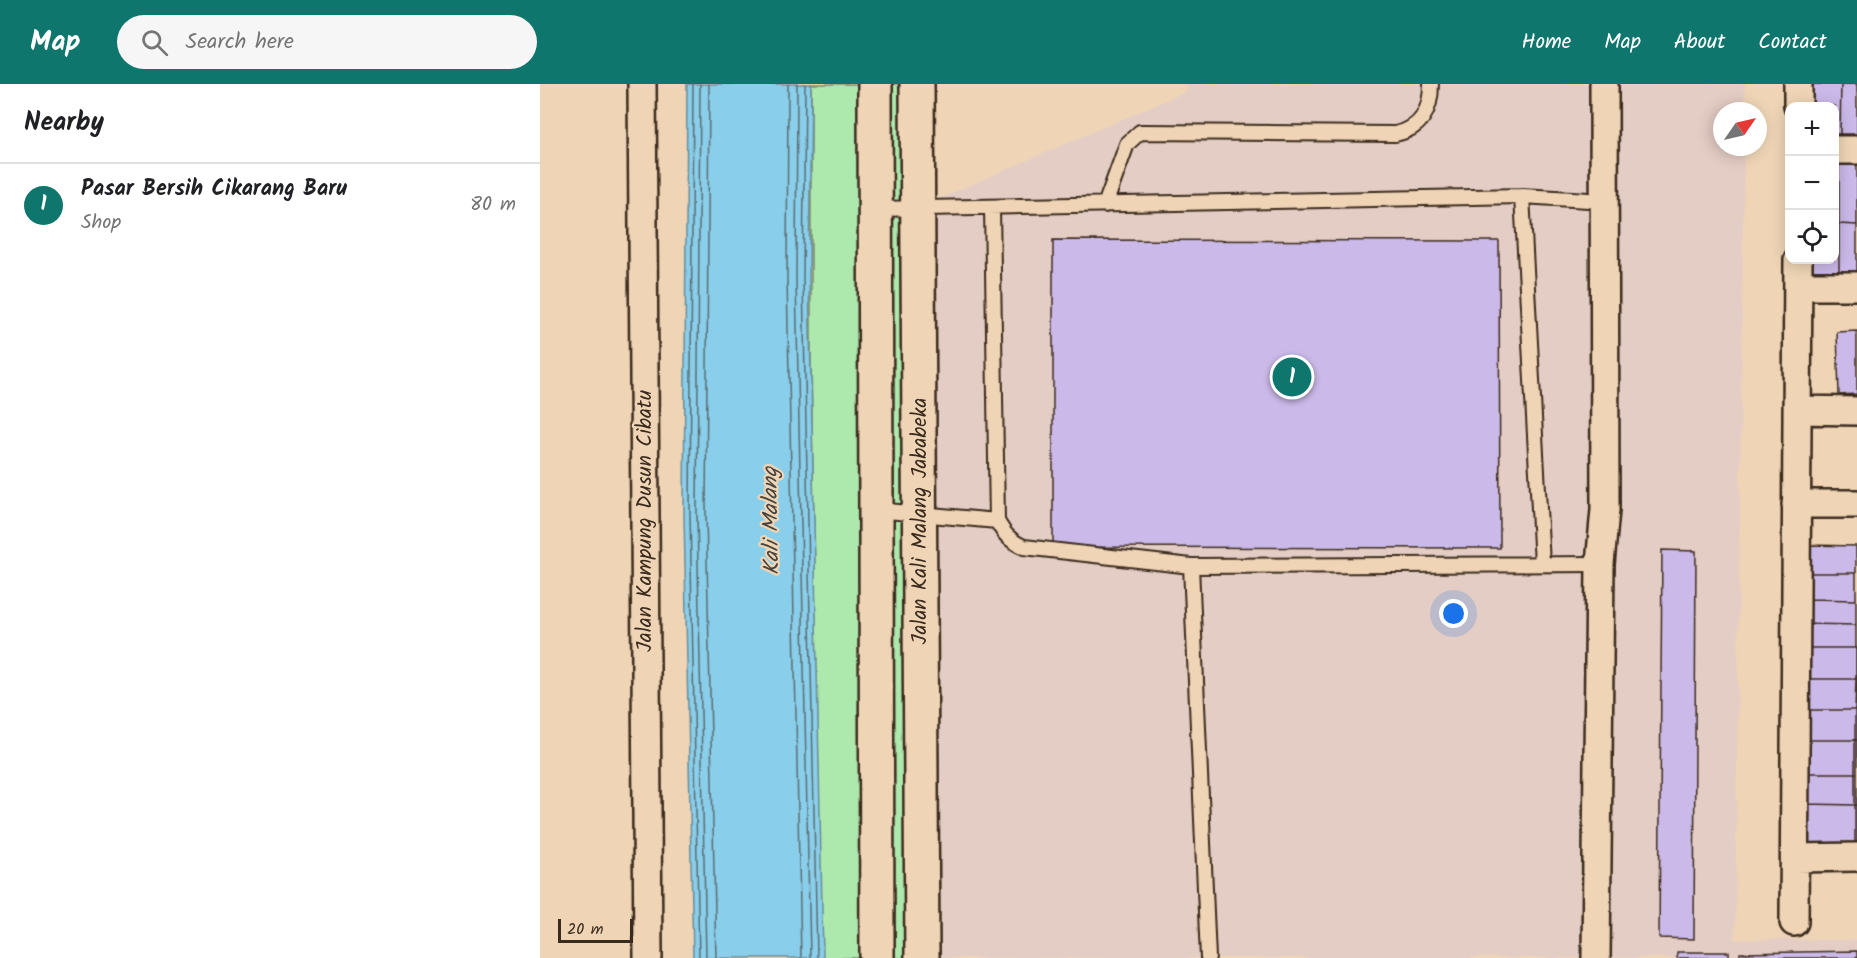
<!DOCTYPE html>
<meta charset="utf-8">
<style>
:root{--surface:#fff;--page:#f6f6f6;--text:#202124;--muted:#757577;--line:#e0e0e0;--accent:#0f766e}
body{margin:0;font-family:Kalam,sans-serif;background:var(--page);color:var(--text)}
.controls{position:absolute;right:18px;top:18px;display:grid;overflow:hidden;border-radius:12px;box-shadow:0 3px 15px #0003}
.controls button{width:54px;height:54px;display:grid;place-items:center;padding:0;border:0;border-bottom:2px solid var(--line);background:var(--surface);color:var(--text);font:30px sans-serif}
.compass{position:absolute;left:1173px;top:18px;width:54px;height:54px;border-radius:50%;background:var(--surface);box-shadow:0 3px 15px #0003;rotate:56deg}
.scale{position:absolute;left:18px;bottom:15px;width:75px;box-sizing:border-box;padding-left:6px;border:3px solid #3b2a1e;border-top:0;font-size:16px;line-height:21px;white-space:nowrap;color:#3b2a1e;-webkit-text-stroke:4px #efd5b6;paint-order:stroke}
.you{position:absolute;left:914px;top:530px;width:21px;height:21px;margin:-15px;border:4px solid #fff;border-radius:50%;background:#1a73e8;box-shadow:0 0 0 9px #1a73e833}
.badge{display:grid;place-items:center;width:39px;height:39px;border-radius:50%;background:var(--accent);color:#fff;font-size:20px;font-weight:700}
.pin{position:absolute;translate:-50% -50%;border:3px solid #fff;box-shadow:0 2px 6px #0006}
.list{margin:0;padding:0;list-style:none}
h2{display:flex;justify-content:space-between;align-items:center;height:78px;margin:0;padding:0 24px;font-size:26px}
h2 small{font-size:20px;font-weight:400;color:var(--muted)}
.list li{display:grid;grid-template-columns:39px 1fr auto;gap:18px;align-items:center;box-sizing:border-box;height:84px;padding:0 24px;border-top:2px solid var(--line)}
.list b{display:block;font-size:22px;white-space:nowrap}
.list p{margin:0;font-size:20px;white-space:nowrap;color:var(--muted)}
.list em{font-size:20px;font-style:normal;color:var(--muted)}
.icon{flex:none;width:33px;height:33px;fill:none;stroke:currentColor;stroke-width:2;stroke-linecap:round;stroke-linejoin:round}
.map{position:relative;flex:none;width:1317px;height:874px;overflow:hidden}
header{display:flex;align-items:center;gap:36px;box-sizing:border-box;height:84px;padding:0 30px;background:var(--accent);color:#fff}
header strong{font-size:28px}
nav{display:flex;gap:33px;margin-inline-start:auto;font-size:21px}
.search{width:420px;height:54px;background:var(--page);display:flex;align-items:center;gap:15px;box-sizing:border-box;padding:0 21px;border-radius:33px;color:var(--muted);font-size:22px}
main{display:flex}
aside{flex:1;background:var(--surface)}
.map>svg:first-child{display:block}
.built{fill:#e4cdc5}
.green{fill:#ade8ad;stroke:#748966;stroke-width:1.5}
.water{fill:#89ceea;stroke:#6a8c98;stroke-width:1.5}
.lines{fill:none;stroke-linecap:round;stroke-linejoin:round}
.shore{stroke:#5a6c70;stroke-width:1.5}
.building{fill:#cbb9e9;stroke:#3b2a1e;stroke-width:1.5}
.service-casing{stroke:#3b2a1e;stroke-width:18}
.minor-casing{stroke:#3b2a1e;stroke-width:32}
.secondary-casing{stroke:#3b2a1e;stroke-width:38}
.service{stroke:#efd5b6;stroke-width:14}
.minor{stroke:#efd5b6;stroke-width:27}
.secondary{stroke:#efd5b6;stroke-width:33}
.labels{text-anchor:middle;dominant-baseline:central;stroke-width:4.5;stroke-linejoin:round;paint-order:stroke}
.street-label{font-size:21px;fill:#3b2a1e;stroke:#efd5b6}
.water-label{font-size:22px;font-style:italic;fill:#47433d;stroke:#efd5b6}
</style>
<header>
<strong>Map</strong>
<div class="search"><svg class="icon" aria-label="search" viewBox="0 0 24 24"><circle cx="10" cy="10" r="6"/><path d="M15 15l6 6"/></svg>Search here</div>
<nav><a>Home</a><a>Map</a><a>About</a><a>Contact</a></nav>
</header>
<main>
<aside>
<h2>Nearby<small></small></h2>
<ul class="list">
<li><span class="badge">1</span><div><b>Pasar Bersih Cikarang Baru</b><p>Shop</p></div><em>80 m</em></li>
</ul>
</aside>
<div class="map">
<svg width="1317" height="874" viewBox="0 0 1317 874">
<rect width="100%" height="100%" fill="#efd5b6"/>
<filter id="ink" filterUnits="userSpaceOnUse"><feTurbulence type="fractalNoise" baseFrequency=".0167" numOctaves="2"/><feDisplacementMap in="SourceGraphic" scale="12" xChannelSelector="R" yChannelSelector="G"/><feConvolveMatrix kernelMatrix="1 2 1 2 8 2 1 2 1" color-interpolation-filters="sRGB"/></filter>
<g filter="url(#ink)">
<path class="built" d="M646,0H1205L1204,27H1182V63H1204L1195,855L1317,856V874H381L377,124L647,7Z"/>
<path class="green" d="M271,0H377L382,874H282L271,280Z"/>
<path class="water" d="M147,0H271L269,195L283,874H153L144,431Z"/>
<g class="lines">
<path class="shore" d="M153,0L150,431L159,874
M160,0L157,431L166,874
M169,0L166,431L176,874
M248,0L247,195L261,874
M257,0L256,195L270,874
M265,0L263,195L277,874"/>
</g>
<path class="building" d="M1269,0H1301L1300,50H1294V22H1269Z
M1301,0H1317V50H1300Z
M1294,79H1299V140H1294Z
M1299,79H1317V141L1299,140Z
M1294,140H1299V193H1268V176H1294Z
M1299,140L1317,141V194L1299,193Z
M513,156L959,157L960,464L513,463Z
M1317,247V310L1299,311L1297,248Z
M1269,461L1316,462V489H1268Z
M1122,466L1156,467L1154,855L1119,854Z
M1268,489H1316V516L1268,515Z
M1268,515L1316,516V541L1268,540Z
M1268,540L1316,541V564H1268Z
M1268,564H1316V595H1268Z
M1316,564H1317V595H1316Z
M1268,595H1316L1315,626H1268Z
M1316,595H1317V626H1315Z
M1268,626H1315V656H1267Z
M1315,626H1317V656H1315Z
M1267,656H1315V689H1267Z
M1315,656H1317V689H1315Z
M1267,689H1315V721L1267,720Z
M1315,689H1317V721H1315Z
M1267,720L1315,721V766L1267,765Z
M1315,721H1317V766H1315Z
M1317,867V874H1200V869Z
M1137,868H1189V874H1137Z"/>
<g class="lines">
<defs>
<path id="service" d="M982,112L1002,480
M565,121L587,60L600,48L855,50C882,45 891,25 891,0
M452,124L457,437C464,450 470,457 484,463L651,482L1060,480
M337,125L982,112L1065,117
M336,426L457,437
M651,482L668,874"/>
<path id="minor" d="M102,0L108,874
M1258,22V0
M1294,66H1317
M1258,202H1317
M1257,326L1317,327
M1256,420H1317
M1255,774L1317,773
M1254,838L1258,176
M1056,874L1060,480L1065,426L1064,0"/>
<path id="secondary" d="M335,0L337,874
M377,0L382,874"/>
</defs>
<use href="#service" class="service-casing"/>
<use href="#minor" class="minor-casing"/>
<use href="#secondary" class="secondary-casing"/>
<use href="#service" class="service"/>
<use href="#minor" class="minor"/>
<use href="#secondary" class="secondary"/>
</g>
</g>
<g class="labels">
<g class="street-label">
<text transform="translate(105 437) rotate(-90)">Jalan Kampung Dusun Cibatu</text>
<text transform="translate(380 437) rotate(-90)">Jalan Kali Malang Jababeka</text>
</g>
<g class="water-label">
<text transform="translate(232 437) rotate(-91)">Kali Malang</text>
</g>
</g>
</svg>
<div class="controls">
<button>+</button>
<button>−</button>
<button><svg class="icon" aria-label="locate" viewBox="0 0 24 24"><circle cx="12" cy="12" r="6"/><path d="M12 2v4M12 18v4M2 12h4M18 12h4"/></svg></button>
</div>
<svg class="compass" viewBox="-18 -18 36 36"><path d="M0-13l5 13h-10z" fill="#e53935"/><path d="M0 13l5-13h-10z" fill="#757577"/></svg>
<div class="scale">20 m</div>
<div class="you"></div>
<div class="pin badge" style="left:752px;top:293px">1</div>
</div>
</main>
